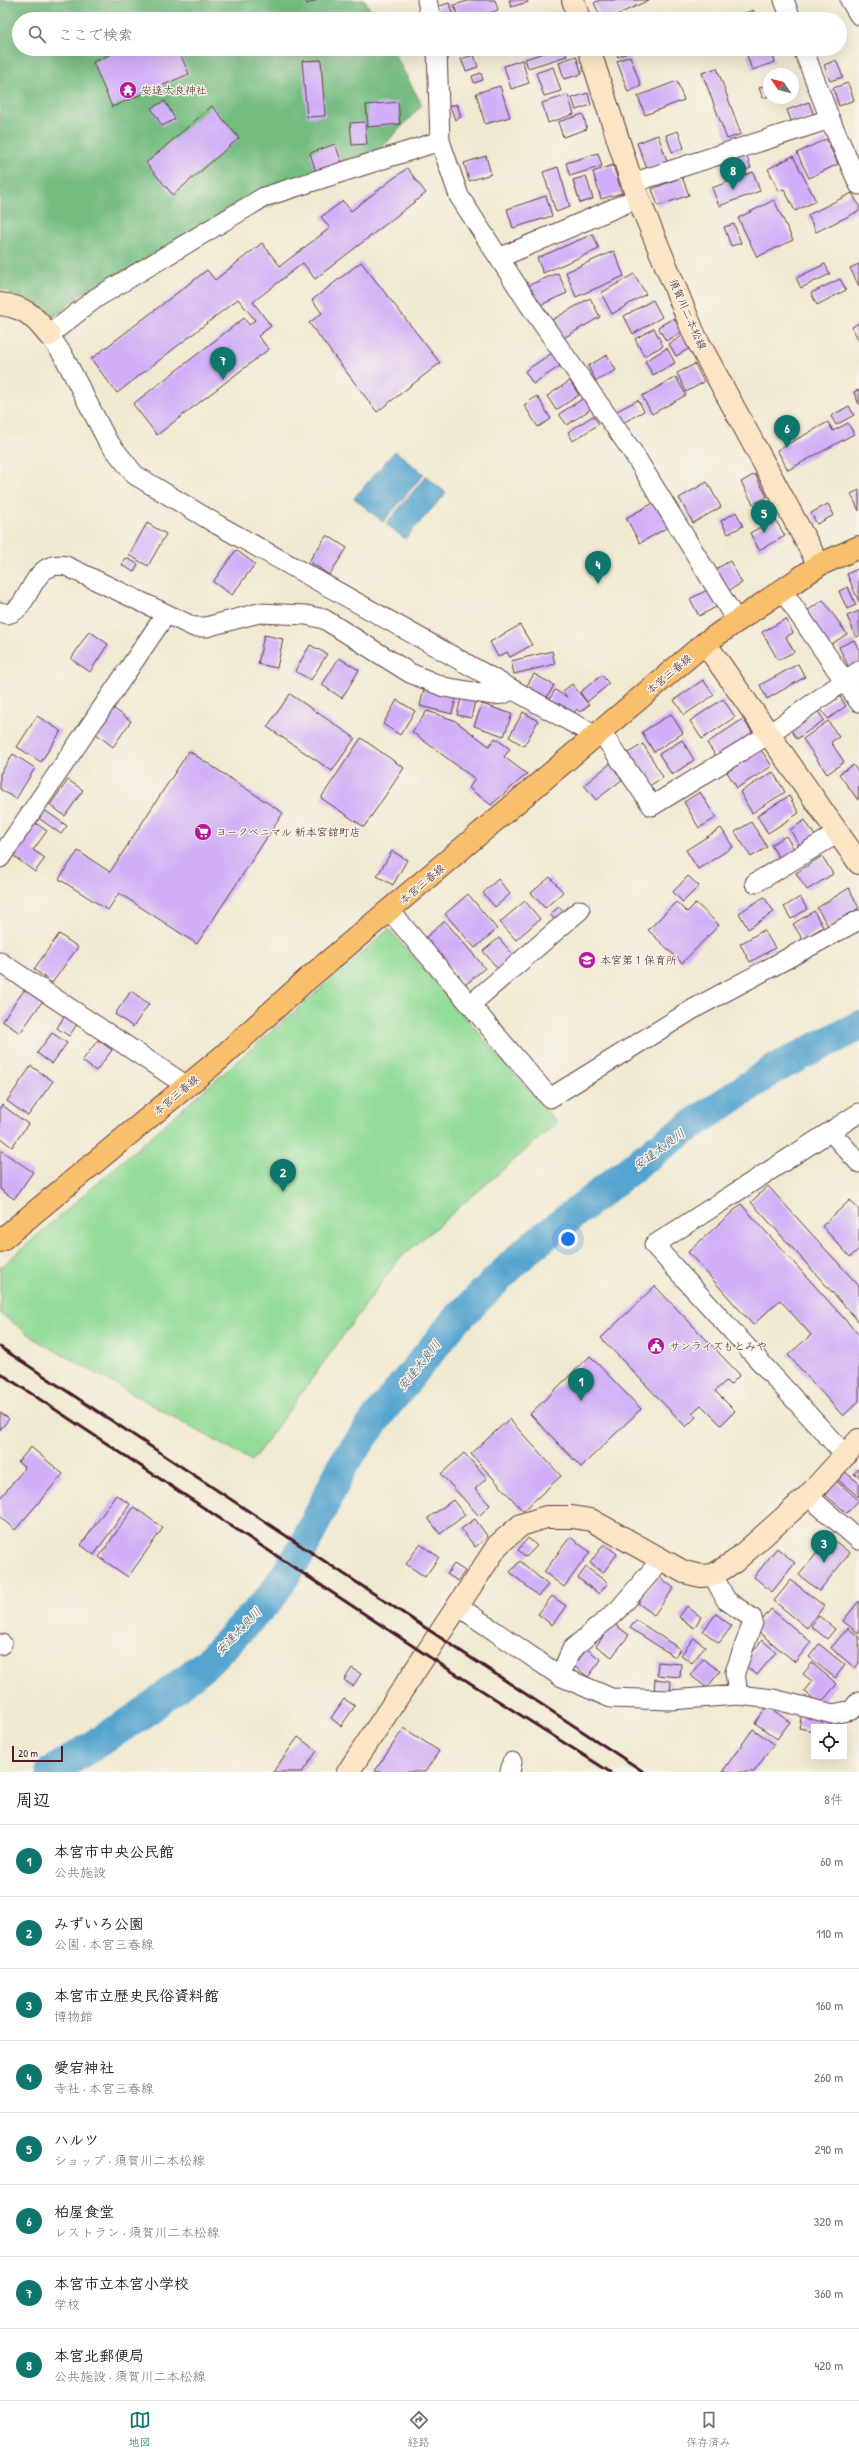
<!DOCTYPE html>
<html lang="ja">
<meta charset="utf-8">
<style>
:root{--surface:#fff;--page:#f6f6f6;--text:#202124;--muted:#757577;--line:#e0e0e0;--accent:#0f766e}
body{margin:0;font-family:"Patrick Hand","Klee One",sans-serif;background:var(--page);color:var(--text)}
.controls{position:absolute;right:12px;bottom:12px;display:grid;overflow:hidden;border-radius:0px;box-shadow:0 4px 16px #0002}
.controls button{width:36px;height:36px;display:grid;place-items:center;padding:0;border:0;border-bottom:1px solid var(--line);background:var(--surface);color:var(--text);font:20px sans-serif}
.compass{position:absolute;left:763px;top:68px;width:36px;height:36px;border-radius:50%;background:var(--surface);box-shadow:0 4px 16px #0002;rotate:305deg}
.scale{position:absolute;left:12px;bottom:10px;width:51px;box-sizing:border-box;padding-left:4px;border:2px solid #4a1f2b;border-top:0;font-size:11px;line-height:14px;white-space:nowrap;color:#4a1f2b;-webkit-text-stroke:3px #f7f3e8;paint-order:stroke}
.you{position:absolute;left:568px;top:1239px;width:14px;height:14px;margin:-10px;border:3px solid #fff;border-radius:50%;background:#1a73e8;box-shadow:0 0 0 6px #1a73e833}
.badge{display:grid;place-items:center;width:26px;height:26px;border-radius:50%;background:var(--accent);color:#fff;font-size:13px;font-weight:700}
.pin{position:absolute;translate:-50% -33px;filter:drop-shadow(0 1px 2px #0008)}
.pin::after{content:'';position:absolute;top:21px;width:14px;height:12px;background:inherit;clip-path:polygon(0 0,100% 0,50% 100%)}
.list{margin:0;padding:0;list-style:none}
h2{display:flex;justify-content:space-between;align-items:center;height:52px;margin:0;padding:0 16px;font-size:17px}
h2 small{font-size:13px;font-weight:400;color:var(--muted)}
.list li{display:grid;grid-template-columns:26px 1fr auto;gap:12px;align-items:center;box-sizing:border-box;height:72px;padding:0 16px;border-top:1px solid var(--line)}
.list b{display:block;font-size:15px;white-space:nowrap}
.list p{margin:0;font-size:13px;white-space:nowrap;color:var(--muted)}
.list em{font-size:13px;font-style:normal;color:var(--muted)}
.icon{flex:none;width:22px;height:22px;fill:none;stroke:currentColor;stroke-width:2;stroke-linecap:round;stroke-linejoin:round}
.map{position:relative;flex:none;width:859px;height:1772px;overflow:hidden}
.search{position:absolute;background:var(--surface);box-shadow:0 4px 16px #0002;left:12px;right:12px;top:12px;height:44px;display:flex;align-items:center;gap:10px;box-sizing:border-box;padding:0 14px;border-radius:22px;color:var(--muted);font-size:15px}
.sheet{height:628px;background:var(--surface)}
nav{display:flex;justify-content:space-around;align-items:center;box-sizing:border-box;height:56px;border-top:1px solid var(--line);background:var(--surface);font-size:11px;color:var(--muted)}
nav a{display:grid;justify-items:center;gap:2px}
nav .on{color:var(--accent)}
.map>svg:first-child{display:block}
.green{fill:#92dc98;stroke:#6e7e62}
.forest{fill:#75bc80;stroke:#606e56}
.water{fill:#55a4cf;stroke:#50627d}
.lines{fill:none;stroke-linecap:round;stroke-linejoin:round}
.river{stroke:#55a4cf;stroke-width:31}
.building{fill:#d1aff8}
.street-casing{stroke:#633d44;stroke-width:21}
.secondary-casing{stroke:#633d44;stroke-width:24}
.primary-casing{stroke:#633d44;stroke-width:24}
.street{stroke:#fff;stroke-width:19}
.secondary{stroke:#fce5c4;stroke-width:22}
.primary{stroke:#f8bf6c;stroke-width:22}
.rail{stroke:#4a1f2b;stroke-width:3}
.labels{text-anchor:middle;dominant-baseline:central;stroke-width:3;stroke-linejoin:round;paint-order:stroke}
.poi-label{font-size:11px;fill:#4a1f2b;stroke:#f7f3e8;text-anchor:start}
.street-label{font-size:11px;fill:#4a1f2b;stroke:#f7f3e8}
.water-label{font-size:12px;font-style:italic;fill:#4e546d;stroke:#f7f3e8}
</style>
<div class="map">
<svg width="859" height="1772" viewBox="0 0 859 1772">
<rect width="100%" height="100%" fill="#f7f3e8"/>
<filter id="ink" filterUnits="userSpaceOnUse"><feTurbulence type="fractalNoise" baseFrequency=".025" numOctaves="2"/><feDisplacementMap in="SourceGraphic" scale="8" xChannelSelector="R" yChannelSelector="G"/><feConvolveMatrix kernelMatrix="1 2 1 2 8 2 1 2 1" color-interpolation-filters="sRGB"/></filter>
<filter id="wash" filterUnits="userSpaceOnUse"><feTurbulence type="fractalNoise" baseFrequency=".012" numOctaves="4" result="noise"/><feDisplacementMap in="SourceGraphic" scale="16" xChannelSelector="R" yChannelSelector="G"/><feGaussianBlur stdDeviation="0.9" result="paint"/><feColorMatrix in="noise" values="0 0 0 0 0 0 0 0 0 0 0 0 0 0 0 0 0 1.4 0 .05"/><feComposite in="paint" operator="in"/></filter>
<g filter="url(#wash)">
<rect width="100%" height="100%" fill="#f0e9d1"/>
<path class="green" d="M389,929L557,1123L398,1260L252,1461L38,1341L0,1313V1268Z"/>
<path class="forest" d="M0,0H365L375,19H19V49H392L422,105L374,156L311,190L236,219L87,290L54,317L0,288Z"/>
<path class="water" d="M395,451L424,474L383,522L354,498Z
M426,476L446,493L405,539L386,524Z"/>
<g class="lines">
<path class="river" d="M51,1772L141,1715L207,1663L271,1597L303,1548L344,1463L382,1411L454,1322L527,1250L658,1148L774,1069L859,1026"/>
</g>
<g id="blocks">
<path class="building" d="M305,0H317L307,4Z
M471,0H495L498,10L471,19H459L454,5Z
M509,0H527L528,2L511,7Z
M600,0H649L608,19H602L594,3Z
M449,3L454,19H440L437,7Z
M753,10L756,19H731Z
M554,13L556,19H537Z
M123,49H178L189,74L112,107L93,62Z
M557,49H564L567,56L528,68L525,59Z
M615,49H638L618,57Z
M764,49H771L775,62L752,70L747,55Z
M474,55L478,67L466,71L461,59Z
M576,56L582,74L564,79L559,62Z
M630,56L641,86L628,92L617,61Z
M321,60L325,116L307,117L302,61Z
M522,60L529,83L511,89L504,66Z
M836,60L843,77L830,81L824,65Z
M553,67L561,91L544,96L536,73Z
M717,68L741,134L727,139L702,73Z
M481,73L483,80L474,83L472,76Z
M793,78L796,86L793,87Z
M677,81L684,100L645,115L638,96Z
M848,83L854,100L839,106L833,88Z
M769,84V96L763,98L759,88Z
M500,86L510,117L485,124L476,93Z
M588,93L591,105L576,110L572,98Z
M568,95L574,114L548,123L542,103Z
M165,101L175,119L162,126L151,108Z
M398,102L400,124L368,127L366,105Z
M809,102L814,116L792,123L787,110Z
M457,104L461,117L455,120L450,106Z
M212,106L239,138L173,195L146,163Z
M583,114L587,129L563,137L558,122Z
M365,122L367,144L352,145L350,123Z
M678,131L684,148L672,152L666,135Z
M658,135L667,161L647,169L637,143Z
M826,139L838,164L809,178L797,153Z
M335,144L342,163L316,172L310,153Z
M745,151L751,168L725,178L719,160Z
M598,153L602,166L570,176L566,163Z
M486,156L491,174L469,181L464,163Z
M793,156L816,201L795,211L784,189L779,191L768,169Z
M613,165L622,193L601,199L593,172Z
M558,167L570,207L556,212L543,172Z
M407,168L426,193L315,279L303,263L253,302L271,326L258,336L269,349L157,435L133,404L244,318L249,325L255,320L238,299L117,393L91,359L207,270L215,280L262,243L280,266L330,228L321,217L343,201L351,211Z
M753,172L760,191L719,206L712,188Z
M586,176L593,199L580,203L573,180Z
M682,177L689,195L658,206L652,189Z
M852,193L859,206V211L816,232L808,215Z
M546,196L552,216L513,228L507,209Z
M774,200L793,240L757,257L738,218Z
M734,224L741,243L731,246L724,227Z
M593,234L599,249L543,273L537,258Z
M614,251L624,276L576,297L566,272Z
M361,262L440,363L377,412L309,323L322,313L312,300Z
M825,264L830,274L801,288L796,278Z
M859,264V286L850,268Z
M558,273L567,293L538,306L529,285Z
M634,274L646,294L612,314L601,293Z
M840,279L846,290L817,305L811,293Z
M590,298L600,317L560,340L550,321Z
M653,300L662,317L633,334L624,316Z
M674,318L682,332L666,341L658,327Z
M859,323V341L852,327Z
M654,328L663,346L644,356L635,339Z
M685,334L692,347L676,356L669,344Z
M667,348L675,363L653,375L645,361Z
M552,353L560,366L533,384L525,371Z
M607,355L616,370L596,381L588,366Z
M695,364L704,382L686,392L677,373Z
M676,377L686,395L652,414L642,396Z
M570,381L579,395L556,410L547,396Z
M859,390V405L854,392Z
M537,396L551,419L538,427L524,405Z
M587,396L594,407L567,425L559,414Z
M638,400L644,411L621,424L615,412Z
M849,406L854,415L836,425L831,416Z
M593,416L599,424L573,441L568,432Z
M828,422L833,431L848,423L854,434L788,470L777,450Z
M755,474L767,497L753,504L741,482Z
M707,482L721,507L693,523L679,498Z
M859,490V511L851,494Z
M657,501L670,526L640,543L626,518Z
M828,504L834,515L817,524L811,513Z
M736,512L743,526L728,534L721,521Z
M775,519L785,536L759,550L750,533Z
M147,523L166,534L148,566L129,555Z
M327,535L347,548L329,575L309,561Z
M236,550L255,564L232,595L213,582Z
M126,558L138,564L134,572L122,565Z
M730,561L742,583L726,592L714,570Z
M859,568V602L847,574Z
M848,587L856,605L847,609L839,591Z
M709,589L718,606L699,616L690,599Z
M823,600L847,634L827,647L804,613Z
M859,611V636L856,637L847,616Z
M786,619L793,633L786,637L794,652L778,660L762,632Z
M520,625L532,645L510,657L507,652L498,657L490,642Z
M89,631L108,644L90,672L71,659Z
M264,635L283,639L277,668L258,664Z
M854,640L859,650V668L851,672L839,647Z
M310,645L327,654L311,680L295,671Z
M552,651L555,664L514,674L511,661Z
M339,658L359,670L342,698L322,685Z
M798,664L805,677L767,699L760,685Z
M534,674L554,685L545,701L525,689Z
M602,675L609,684L587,702L580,692Z
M703,680L714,695L684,715L674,700Z
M572,684L589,705L580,712L577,709L573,715L548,702L555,690L567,697L563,691Z
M424,689L456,697L452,714L420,706Z
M290,694L355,738L332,771L267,727Z
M462,694L476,697L471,718L457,715Z
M839,695L846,706L828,719L820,708Z
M723,699L735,717L702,739L690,721Z
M397,700L415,711L400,735L383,724Z
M482,704L512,714L504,736L474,726Z
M113,708L131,721L113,747L95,733Z
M817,710L824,720L797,739L790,728Z
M427,711L454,720L489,746L495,738L510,749L504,757L527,774L491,805L469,788L475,779L412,732Z
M523,712L538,721L524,746L509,737Z
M671,714L683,733L654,752L642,732Z
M37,716L61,731L41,762L17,747Z
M743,719L756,738L720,762L707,743Z
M828,721L839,737L831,742L844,762L827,774L803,739Z
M361,738L404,768L364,827L321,798Z
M682,740L694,760L672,775L659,754Z
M643,744L663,777L648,787L628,753Z
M761,750L772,766L737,788L727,772Z
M189,751L283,813L197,944L119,893L108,910L59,879L78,851L110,872Z
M13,754L35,768L16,799L0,789V774Z
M611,763L623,779L596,800L584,785Z
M853,765L859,773L858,800L839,774Z
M773,772L785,792L752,813L740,792Z
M68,780L83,790L65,816L50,805Z
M700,792L716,818L699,828L684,802Z
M789,796L799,813L768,833L757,816Z
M43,809L67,826L61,834L37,817Z
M805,820L817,839L802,849L790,830Z
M34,822L47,831L33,850L45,858L35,872L11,854Z
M751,822L767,847L751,857L735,832Z
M721,828L733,847L698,869L686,850Z
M786,836L796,852L781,861L771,845Z
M392,851L407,860L393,885L377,876Z
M822,856L833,874L807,890L796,873Z
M688,876L699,886L683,902L673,892Z
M550,877L563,892L545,908L531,893Z
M498,879L510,894L495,907L483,893Z
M849,888L859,908L829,927L817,908Z
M468,894L497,929L475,948L445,914Z
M764,897L774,912L748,929L739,913Z
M800,897L807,909L791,919L784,907Z
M525,901L540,919L516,940L500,922Z
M676,902L687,912L696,903L719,925L682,963L648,930Z
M559,907L566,915L557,922L550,914Z
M814,911L823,927L803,940L793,924Z
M445,921L485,968L465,985L425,938Z
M764,930L775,948L750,962L740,944Z
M59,934L78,947L52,983L34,969Z
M499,938L514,956L498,969L483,951Z
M25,989L42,1002L20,1033L2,1021Z
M131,991L149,1004L133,1027L115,1014Z
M66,1014L78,1023L69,1036L57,1028Z
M52,1033L67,1043L52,1064L37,1053Z
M98,1040L112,1050L96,1071L82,1061Z
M31,1066L53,1081L28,1116L7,1101Z
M2,1105L28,1124L12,1147L0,1138V1108Z
M0,1150L33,1172L14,1199L0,1189Z
M768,1186L859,1286V1322L751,1202Z
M850,1200L859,1210V1249L850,1257L822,1226Z
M741,1204L859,1335V1401L843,1416L788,1355L811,1335L780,1300L753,1325L688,1252Z
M655,1286L740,1375L730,1385L726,1381L715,1391L735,1411L721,1425L701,1405L692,1413L696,1417L686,1427L601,1338Z
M590,1356L641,1409L581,1467L530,1414Z
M0,1412L9,1419L0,1430Z
M509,1419L561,1476L523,1511L471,1454Z
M31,1447L63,1474L15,1530L0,1517V1498L25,1468L18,1462Z
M464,1453L487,1478L475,1489L490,1505L479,1516L441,1474Z
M859,1468V1477L854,1474Z
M845,1472L859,1483V1497L838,1480Z
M836,1481L859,1500L847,1513L825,1495Z
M116,1495L130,1504L94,1555L81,1545Z
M453,1500L465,1515L440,1534L428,1518Z
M134,1507L163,1528L128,1577L99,1557Z
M475,1519L488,1537L475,1547L461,1529Z
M570,1537L590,1552L564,1587L544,1572Z
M830,1537L850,1553L819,1591L799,1575Z
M528,1538L537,1546L526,1557L518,1550Z
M420,1544L439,1557L425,1577L406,1564Z
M604,1544L617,1554L603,1573L590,1563Z
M777,1548L795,1563L772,1592L754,1577Z
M520,1561L548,1585L538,1596L510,1572Z
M454,1564L465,1571L458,1581L447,1574Z
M586,1567L608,1583L599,1594L578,1578Z
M658,1576L674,1588L654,1615L638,1603Z
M791,1580L824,1606L807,1628L774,1601Z
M552,1596L566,1606L552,1625L538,1614Z
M859,1601V1634L843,1621Z
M687,1606L701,1617L694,1628L679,1617Z
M771,1609L811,1642L795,1662L755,1629Z
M716,1614L732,1626L719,1643L703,1631Z
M819,1616L835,1629L827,1639L811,1626Z
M636,1620L680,1649L675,1657L630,1628Z
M613,1623L629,1635L612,1657L596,1646Z
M848,1628L859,1637V1663L855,1668L831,1648Z
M694,1638L705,1646L692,1663L681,1655Z
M762,1640L776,1652L757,1675L743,1664Z
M819,1644L845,1665L835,1678L809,1657Z
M587,1649L601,1660L588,1677L574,1666Z
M703,1659L720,1671L707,1688L690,1675Z
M658,1662L681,1664L680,1677L657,1675Z
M812,1663L837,1684L820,1704L804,1691L812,1681L803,1674Z
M352,1668L361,1674L353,1686L344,1680Z
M655,1679L671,1681L670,1694L654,1693Z
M344,1699L355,1706L341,1726L331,1718Z
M767,1706L790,1722L777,1739L755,1723Z
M802,1713L832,1719L830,1727H814V1731L799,1728Z
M404,1728L439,1751L425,1772H377L375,1771Z
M753,1729L774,1744L754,1772H722Z
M298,1737L317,1751L302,1772H273Z"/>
</g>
</g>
<g filter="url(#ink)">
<use href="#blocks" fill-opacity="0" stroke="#633d44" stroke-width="1"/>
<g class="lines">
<defs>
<path id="street" d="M427,0L431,19
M784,0L791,19
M850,0L859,15
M437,49L440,141L459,196L530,306L632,451L736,620
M803,49L830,119L859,185
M440,141L264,197L96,298L49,335L63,355L107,440L135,475L218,525L596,736
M632,183L830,119
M499,258L638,198
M782,590L859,702
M0,612L7,614C31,611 30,558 66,566L194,627H206L259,613L306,615L324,619L410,673L444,687L492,695L503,694L512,690
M601,732L652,806L769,734L859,671
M0,858L166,614
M755,883L838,833
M390,911L550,1098L695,1008L859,920
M0,962L187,1086
M471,1004L580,910
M831,1132L859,1163
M844,1454L654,1245L859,1113
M808,1496L859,1540
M458,1606L560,1676L611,1698L670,1700L738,1695L735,1672L753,1622L752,1618L726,1600L713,1575
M0,1645L2,1644
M560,1676L572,1649L619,1609L661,1560
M738,1695L773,1699L833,1714L852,1710L859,1701
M510,1772L512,1762"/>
<path id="secondary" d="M573,0L579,19
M589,49L632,183L695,336L819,565
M0,304C25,307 34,316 49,335
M705,643L859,863
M348,1772L498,1545L521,1525L546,1517H572L591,1520L684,1572L701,1576L713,1575L734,1562L808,1496L859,1440"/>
<path id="primary" d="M0,1241L223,1056L304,982L705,643L819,565L859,547"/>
</defs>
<use href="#street" class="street-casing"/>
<use href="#secondary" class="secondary-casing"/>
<use href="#primary" class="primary-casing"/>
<use href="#street" class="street"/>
<use href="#secondary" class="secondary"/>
<use href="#primary" class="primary"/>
<path class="rail" d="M0,1347L644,1772
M0,1373L434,1660L610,1772"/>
</g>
</g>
<defs>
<symbol id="temple-disc" viewBox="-11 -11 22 22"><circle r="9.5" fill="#b5179e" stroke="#f7f3e8"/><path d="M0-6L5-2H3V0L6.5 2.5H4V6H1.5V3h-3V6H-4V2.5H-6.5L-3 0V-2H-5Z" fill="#fff"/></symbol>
<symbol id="supermarket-disc" viewBox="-11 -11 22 22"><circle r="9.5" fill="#b5179e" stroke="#f7f3e8"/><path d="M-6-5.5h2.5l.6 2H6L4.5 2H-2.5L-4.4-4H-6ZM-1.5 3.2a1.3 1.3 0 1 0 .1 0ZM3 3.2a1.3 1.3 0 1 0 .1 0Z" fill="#fff"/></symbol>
<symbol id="school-disc" viewBox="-11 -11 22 22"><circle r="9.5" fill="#b5179e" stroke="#f7f3e8"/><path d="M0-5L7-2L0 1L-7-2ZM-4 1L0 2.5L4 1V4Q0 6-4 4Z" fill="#fff"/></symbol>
<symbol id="civic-disc" viewBox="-11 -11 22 22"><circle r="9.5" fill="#b5179e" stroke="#f7f3e8"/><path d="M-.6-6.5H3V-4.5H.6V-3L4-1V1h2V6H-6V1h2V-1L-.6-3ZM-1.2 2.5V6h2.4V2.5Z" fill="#fff"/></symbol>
</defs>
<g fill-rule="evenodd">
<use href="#temple-disc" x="118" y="80" width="20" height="20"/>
<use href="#supermarket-disc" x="193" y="822" width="20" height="20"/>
<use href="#school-disc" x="577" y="950" width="20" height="20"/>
<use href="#civic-disc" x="646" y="1336" width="20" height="20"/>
</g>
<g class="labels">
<g class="poi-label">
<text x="141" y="90">安達太良神社</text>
<text x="216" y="832">ヨークベニマル 新本宮舘町店</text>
<text x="600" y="960">本宮第１保育所</text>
<text x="669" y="1346">サンライズもとみや</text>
</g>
<g class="street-label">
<text transform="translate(688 314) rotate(66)">須賀川二本松線</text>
<text transform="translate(669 674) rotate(-40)">本宮三春線</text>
<text transform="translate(422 884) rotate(-40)">本宮三春線</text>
<text transform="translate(176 1095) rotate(-40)">本宮三春線</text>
</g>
<g class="water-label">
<text transform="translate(659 1149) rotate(-36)">安達太良川</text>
<text transform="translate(419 1365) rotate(-51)">安達太良川</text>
<text transform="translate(238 1631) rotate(-46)">安達太良川</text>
</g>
</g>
</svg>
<div class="controls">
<button><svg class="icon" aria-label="locate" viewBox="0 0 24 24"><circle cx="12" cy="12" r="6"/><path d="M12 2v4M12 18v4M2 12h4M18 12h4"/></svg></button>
</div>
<svg class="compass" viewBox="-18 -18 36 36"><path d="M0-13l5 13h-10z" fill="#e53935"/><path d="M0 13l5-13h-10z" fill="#757577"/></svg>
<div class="scale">20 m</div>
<div class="you"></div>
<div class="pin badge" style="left:581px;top:1401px">1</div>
<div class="pin badge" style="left:283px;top:1192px">2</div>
<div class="pin badge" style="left:824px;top:1563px">3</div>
<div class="pin badge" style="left:598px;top:584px">4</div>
<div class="pin badge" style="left:764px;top:533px">5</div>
<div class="pin badge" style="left:787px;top:448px">6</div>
<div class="pin badge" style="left:223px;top:380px">7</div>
<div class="pin badge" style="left:733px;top:190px">8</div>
<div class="search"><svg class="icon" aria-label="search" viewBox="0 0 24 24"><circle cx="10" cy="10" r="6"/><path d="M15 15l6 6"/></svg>ここで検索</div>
</div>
<section class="sheet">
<h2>周辺<small>8件</small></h2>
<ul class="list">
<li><span class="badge">1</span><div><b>本宮市中央公民館</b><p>公共施設</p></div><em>60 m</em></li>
<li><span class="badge">2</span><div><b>みずいろ公園</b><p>公園 · 本宮三春線</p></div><em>110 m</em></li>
<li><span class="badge">3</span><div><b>本宮市立歴史民俗資料館</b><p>博物館</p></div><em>160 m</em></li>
<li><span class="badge">4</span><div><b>愛宕神社</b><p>寺社 · 本宮三春線</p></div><em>260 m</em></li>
<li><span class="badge">5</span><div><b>ハルツ</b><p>ショップ · 須賀川二本松線</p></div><em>290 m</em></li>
<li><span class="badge">6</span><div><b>柏屋食堂</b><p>レストラン · 須賀川二本松線</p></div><em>320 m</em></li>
<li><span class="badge">7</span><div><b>本宮市立本宮小学校</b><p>学校</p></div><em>360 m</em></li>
<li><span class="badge">8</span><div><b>本宮北郵便局</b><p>公共施設 · 須賀川二本松線</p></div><em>420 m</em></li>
</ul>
</section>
<nav>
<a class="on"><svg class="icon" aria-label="map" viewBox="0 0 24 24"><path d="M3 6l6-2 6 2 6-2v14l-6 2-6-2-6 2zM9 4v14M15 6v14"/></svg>地図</a>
<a><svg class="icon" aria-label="directions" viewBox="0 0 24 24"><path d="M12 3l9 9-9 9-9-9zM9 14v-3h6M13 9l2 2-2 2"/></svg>経路</a>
<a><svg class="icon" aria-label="saved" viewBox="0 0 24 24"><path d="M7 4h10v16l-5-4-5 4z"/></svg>保存済み</a>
</nav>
